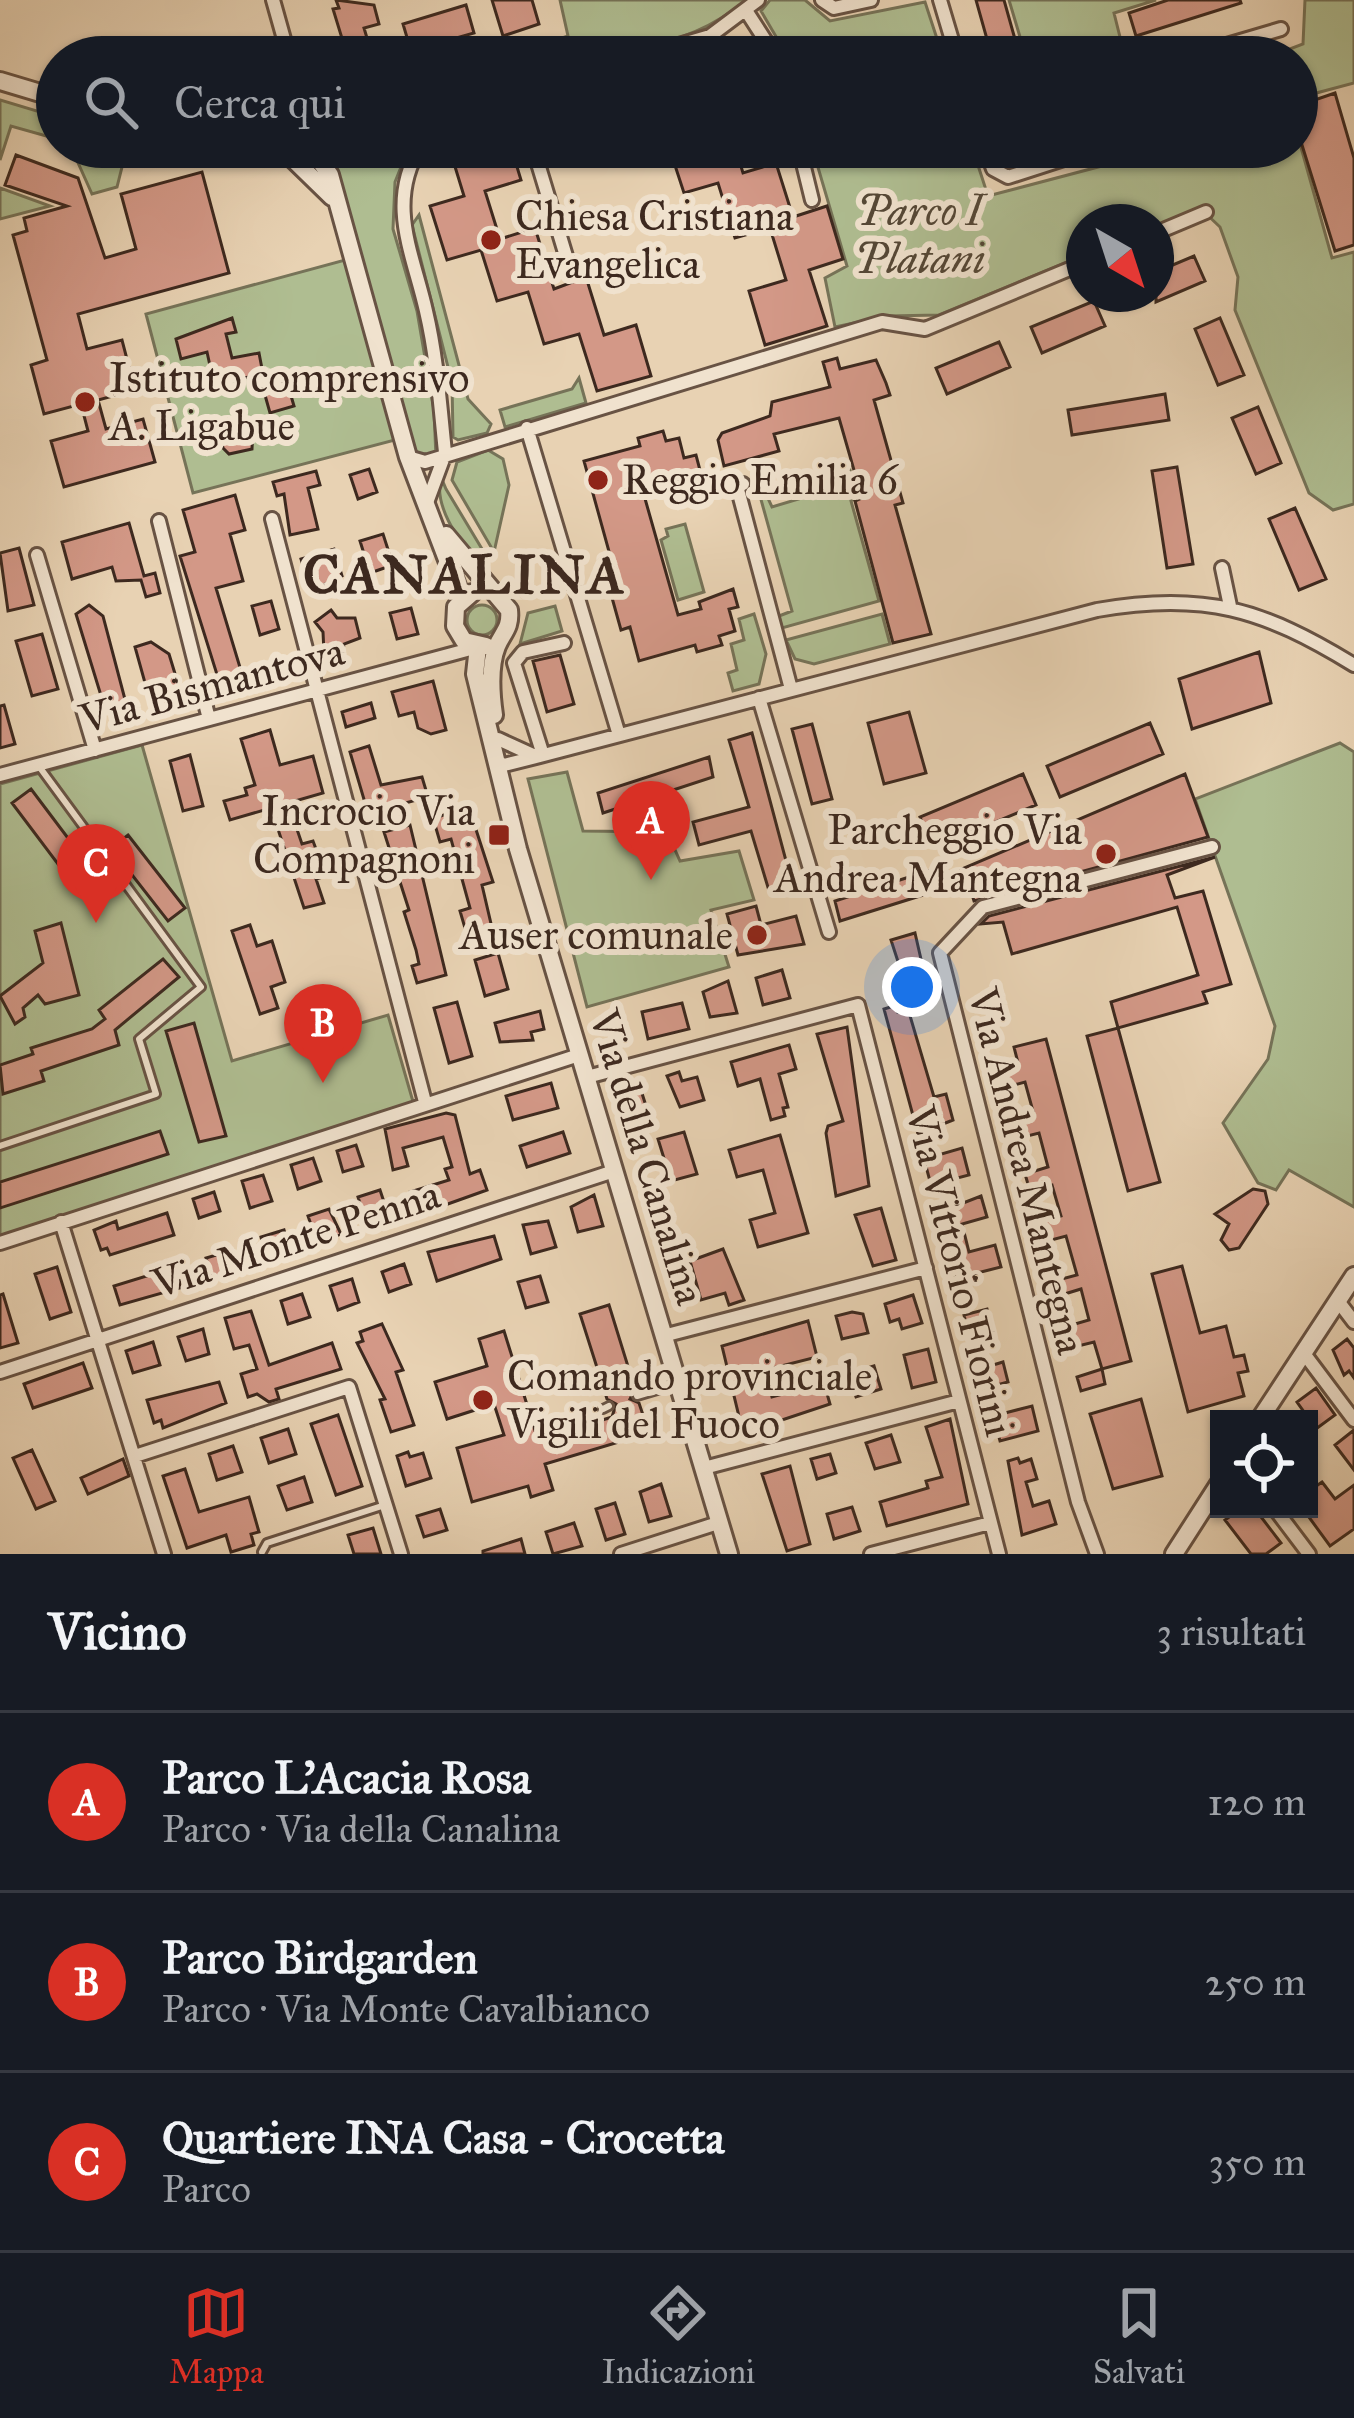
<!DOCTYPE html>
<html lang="it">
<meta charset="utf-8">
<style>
:root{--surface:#171b24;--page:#242831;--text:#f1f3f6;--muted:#9ea1a6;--line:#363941;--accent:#d93025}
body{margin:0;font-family:"IM FELL Great Primer",serif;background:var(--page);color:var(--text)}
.controls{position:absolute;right:36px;bottom:36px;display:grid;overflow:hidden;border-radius:0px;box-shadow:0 3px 9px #0004}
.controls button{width:108px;height:108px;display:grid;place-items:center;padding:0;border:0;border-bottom:3px solid var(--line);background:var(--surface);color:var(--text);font:60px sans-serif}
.compass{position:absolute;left:1066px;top:204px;width:108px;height:108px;border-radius:50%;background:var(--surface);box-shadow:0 3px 9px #0004;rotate:141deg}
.you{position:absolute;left:912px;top:987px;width:42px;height:42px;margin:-30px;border:9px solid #fff;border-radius:50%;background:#1a73e8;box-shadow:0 0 0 18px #1a73e833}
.badge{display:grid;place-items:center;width:78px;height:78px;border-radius:50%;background:var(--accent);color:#fff;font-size:39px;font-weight:700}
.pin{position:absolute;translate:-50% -99px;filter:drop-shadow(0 3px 6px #0008)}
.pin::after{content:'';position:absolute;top:63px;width:42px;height:36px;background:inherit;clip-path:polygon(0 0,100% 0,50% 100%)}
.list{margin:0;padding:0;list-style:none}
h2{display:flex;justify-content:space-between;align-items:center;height:156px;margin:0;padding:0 48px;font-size:51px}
h2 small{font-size:39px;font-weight:400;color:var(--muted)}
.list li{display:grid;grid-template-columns:78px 1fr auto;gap:36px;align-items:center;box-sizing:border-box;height:180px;padding:0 48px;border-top:3px solid var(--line)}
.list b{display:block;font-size:45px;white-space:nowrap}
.list p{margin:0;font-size:39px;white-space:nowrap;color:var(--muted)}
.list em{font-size:39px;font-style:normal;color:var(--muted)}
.icon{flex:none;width:66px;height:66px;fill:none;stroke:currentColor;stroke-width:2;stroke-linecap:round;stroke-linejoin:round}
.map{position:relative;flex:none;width:1354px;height:1554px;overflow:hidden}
.search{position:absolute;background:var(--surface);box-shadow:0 3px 9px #0004;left:36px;right:36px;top:36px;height:132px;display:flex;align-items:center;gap:30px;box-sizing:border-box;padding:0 42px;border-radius:66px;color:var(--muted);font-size:45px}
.sheet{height:696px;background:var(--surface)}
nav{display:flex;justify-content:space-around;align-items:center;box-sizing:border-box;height:168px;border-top:3px solid var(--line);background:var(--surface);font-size:33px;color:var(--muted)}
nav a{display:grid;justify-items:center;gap:6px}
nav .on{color:var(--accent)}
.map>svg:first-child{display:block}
.green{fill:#afbd91;stroke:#767358;stroke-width:3}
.building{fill:#d39887;stroke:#3d291f;stroke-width:3}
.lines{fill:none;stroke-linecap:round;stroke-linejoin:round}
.service-casing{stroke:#685344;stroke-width:12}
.minor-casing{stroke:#685344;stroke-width:18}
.tertiary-casing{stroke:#685344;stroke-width:22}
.service{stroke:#f0e2ce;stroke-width:6}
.minor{stroke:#f0e2ce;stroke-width:12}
.tertiary{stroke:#f0e2ce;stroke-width:16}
.poi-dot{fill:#8f2418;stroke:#f0e2ce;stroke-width:4.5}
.labels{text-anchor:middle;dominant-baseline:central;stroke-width:12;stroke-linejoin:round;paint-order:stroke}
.park-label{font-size:42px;font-style:italic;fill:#544736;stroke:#f0e2ce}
.poi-label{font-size:42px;fill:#3d291f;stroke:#f0e2ce;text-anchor:start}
.street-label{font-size:42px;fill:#3d291f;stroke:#f0e2ce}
.district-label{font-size:54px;font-weight:bold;letter-spacing:3px;fill:#3d291f;stroke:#f0e2ce}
</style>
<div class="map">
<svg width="1354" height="1554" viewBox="0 0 1354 1554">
<rect width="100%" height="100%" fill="#e8d2b3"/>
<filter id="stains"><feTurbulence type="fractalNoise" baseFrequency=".00167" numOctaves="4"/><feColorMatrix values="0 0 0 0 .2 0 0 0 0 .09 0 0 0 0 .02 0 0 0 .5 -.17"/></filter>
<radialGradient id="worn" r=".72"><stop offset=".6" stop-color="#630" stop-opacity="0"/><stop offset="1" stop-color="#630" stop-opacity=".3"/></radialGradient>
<path class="green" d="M560,0H746C682,56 588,57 507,57L568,36Z
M770,0H805L830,21L925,2L943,57H788L761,11Z
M1009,0H1156L1114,13L1125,57H1026Z
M1305,0H1354V83L1309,95L1297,103V57H1269L1303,44Z
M0,100L57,117V139L11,126L0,160Z
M1297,133L1332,258L1354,252V504L1333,510L1309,493L1235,310L1238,277L1220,227L1200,208L1156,226L1084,222V255L939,315L887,316L835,327L825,278L847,266L812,147H972L988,196L1136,157L1154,147H1297Z
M71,147H127L117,187L92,194Z
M319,147H409L395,182L393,229L417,311L434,410L436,458L408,455Z
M0,188L50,206L0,219Z
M419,215L468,399L491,424L487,433L458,440L453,437L452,383L412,225Z
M345,260L395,440L193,493L146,314Z
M579,378L586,403L505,427L500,410L572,389Z
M488,450L503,459L509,485L494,552L452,480L457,462Z
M850,470L856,498L851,501L879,601L782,628L779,616L792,611L760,496L766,494L772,507L842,486L839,474Z
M441,477L446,489L488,559L476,563C459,540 433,506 441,477Z
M685,524L704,592L678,600L661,540L668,536L666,529Z
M467 620a15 15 0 1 1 30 0a15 15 0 1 1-30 0Z
M555,606L562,631L520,644L528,613Z
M754,614L766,654L759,684L733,691L728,673L737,670L731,644L744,640L739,619Z
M882,614L890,644L814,664L795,659L786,640Z
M1340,743L1354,752V1207L1289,1170L1276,1190L1258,1183L1223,1123L1268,1059L1275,1026L1195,799Z
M142,745L232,1061L388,1015L414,1105L0,1243V784Z
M567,772L583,831L667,832L680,861L739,851L754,900L711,910L729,967L587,1007L528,779Z"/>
<path class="building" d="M336,0L374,5L379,24L364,28L367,38L344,45L333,9L339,8Z
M492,0H532L539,24L503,36Z
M976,0H1004L1020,57H992Z
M1168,0H1240L1241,3L1136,36L1129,13Z
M466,5L474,33L411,51L403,24Z
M1335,93L1354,158V245L1335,251L1297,129V106Z
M449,147H511L521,180L485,191L500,239L535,228L554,289L586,277L604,335L636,325L651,376L597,391L579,334L544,344L528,292L497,301L481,250L447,260L430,206L464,196Z
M669,147H735L743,173L776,163L793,217L827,206L843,259L809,270L827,326L765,345L749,291L786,280L770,228L735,238L718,183L684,193Z
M16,155L78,178L105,258L136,249L121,194L202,172L229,273L78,314L87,349L122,340L135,390L98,400L106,429L143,419L155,462L64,487L51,441L88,431L81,404L44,414L31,365L47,360L13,235L27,231L24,218L67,206L5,185Z
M1194,256L1205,281L1156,302V272Z
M1094,301L1105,326L1042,353L1031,327Z
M232,318L236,332L226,334L232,358L259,353L263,374L214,384L207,352L181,359L176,339Z
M1220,318L1244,375L1218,385L1195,329Z
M999,342L1010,367L947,394L936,368Z
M837,358L840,369L876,360L886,383L890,395L874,400L903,503L895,505L931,634L893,643L855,501L862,498L839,418L774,434L779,451L724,466L718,440L722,433L770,416L772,402L830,387L823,362Z
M287,382L294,406L270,413L263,388Z
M1165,394L1169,420L1072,435L1068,410Z
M1258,407L1281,463L1256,474L1232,418Z
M253,427L252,449L229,454L223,448L220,434Z
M663,431L666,441L679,438L684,458L696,455L701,474L668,483L665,474L640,481L678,615L701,609L699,602L733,589L738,607L729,609L735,631L719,636L722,645L697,652L695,645L639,661L630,627L621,630L609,587L618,584L584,461L640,446L638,438Z
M1177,467L1193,564L1167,568L1152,471Z
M369,469L377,492L358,499L350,475Z
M316,471L320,485L308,488L318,529L290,535L284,494L277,496L273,482Z
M235,495L245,530L230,534L243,581L216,588L242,674L219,681L180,556L195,552L183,510Z
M1295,508L1326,579L1299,590L1269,519Z
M129,523L144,576L155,573L160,593L146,597L141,580L116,581L112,567L72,579L62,542Z
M383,534L393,565L370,573L360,541Z
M19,548L34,605L8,611L0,553Z
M334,549L342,576L317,588L316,583L309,585L301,559Z
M271,601L279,629L260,635L252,606Z
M89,605L103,616L127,707L106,712L76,614Z
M411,608L418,634L397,639L390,613Z
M331,610L337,618H355L360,638L344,644L342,657L324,653L323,632L315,622Z
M42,634L58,689L32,696L16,641Z
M151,642L169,654L183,700L152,708L135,647Z
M1259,652L1271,703L1192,729L1179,679Z
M560,655L574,704L547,712L533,661Z
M433,681L446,730L431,734L418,728L414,712L399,716L392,692Z
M371,703L375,718L346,727L342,712Z
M4,705L15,744L0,748V706Z
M909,712L926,773L884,784L868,723Z
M1150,723L1163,754L1060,797L1047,766Z
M812,724L832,799L812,804L792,729Z
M270,730L280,765L313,756L323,793L288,803L302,844L313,841L326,876L316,879L324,903L304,908L271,808L230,820L224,801L247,795L245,788L255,785L241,739Z
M752,733L793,887L770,894L751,831L699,845L693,822L749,807L729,740Z
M369,746L381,785L422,777L428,797L368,813L350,752Z
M190,755L203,806L183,811L170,761Z
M709,757L713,777L603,813L598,793Z
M1023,774L1036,805L933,848L920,817Z
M1185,774L1208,837L974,901L968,881L840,921L835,901L946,865L948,875Z
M31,789L89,866L70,880L12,803Z
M469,808L493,882L482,885L492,928L467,935L460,911L470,908L451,839L440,842L433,818Z
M410,825L446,975L417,983L412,966L419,964L416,950L404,912L409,910L384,832Z
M128,835L185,908L168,921L111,848Z
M1215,857L1167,875L1175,898L1203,891L1231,984L1203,992L1207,1003L1118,1028L1111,1002L1198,975L1177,907L1012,954L1003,922L981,924L989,916Z
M756,906L761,925L796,916L804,944L738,955L727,914Z
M61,923L79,995L45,1004L38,995L23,1008L25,1017L15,1024L0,996L43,963L35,931Z
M250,925L257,946L272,941L285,982L271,987L278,1008L260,1014L232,931Z
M915,933L923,968L902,974L891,940Z
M498,953L508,989L485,996L475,960Z
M163,959L179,977L115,1030L119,1045L41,1071L44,1081L3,1094L0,1065L33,1054L31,1048L92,1029L105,1019L99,1010Z
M782,970L790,998L763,1005L756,978Z
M728,981L737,1013L710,1017L703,992Z
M457,1002L472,1056L449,1063L434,1008Z
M682,1003L689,1029L648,1039L642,1012Z
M897,1005L898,1012L908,1009L934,1097L946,1094L953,1120L918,1134L884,1009Z
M540,1011L544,1029L531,1032L533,1040L500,1042L495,1023Z
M194,1023L226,1136L199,1142L166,1031Z
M847,1027L869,1186L836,1196L826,1133L828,1126L843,1121L817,1034Z
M1118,1028L1160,1182L1128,1191L1087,1036Z
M1046,1039L1131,1361L1102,1369L1094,1342L1074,1347L1068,1326L1089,1320L1081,1289L1058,1296L1054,1281L1077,1275L1066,1236L1044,1242L1038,1222L1061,1216L1052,1185L1030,1191L1025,1174L1048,1167L1039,1133L1015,1139L1011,1121L1034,1115L1025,1082L1003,1088L998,1068L1018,1063L1014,1047Z
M789,1045L796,1069L779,1074L788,1107L783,1108L785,1116L771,1120L760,1079L738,1086L731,1062Z
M679,1072L682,1081L697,1077L704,1100L680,1107L667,1076Z
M551,1083L558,1108L513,1120L506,1096Z
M639,1084L647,1109L623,1116L620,1089Z
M446,1113L455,1115L470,1174L480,1170L487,1190L417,1215L410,1192L449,1180L445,1169L452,1167L443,1137L403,1148L408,1166L393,1170L385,1129Z
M160,1131L168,1154L0,1208V1182Z
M563,1132L570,1153L527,1167L520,1146Z
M684,1132L697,1174L671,1181L658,1139Z
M780,1135L808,1233L758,1247L750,1220L775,1213L763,1170L737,1177L729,1150Z
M356,1145L363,1166L343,1172L337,1151Z
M962,1148L969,1175L931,1185L924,1159Z
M313,1158L321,1181L298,1189L291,1165Z
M263,1175L272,1201L250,1208L242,1181Z
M1253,1189L1265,1191L1268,1204L1239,1248L1229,1250L1221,1240L1229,1224L1215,1214Z
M380,1190L387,1211L365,1219L358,1197Z
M214,1192L220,1211L199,1218L193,1199Z
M594,1195L603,1226L578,1232L571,1207Z
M981,1196L987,1217L962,1224L969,1252L995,1245L1001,1267L973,1274L976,1283L958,1288L940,1212Z
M881,1208L896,1260L873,1266L855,1215Z
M329,1209L341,1234L317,1242L308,1216Z
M167,1213L174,1235L110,1255L107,1248L101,1250L94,1230L116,1221L118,1229Z
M548,1221L556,1247L531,1254L523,1225Z
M284,1230L291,1255L266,1258L261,1237Z
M494,1236L501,1259L437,1281L428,1252Z
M723,1249L744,1300L729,1305L725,1293L701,1300L690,1261Z
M233,1250L240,1271L213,1280L206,1258Z
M404,1264L411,1284L389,1292L382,1272Z
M179,1266L180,1288L120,1305L114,1286Z
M1182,1266L1200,1333L1226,1326L1234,1357L1244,1355L1248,1371L1238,1373L1244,1396L1188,1412L1152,1274Z
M57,1267L71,1312L50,1319L35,1274Z
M540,1276L548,1302L526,1308L518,1282Z
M352,1279L359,1302L338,1310L330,1286Z
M3,1294L18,1343L0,1348V1295Z
M302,1294L310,1317L288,1324L281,1301Z
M913,1295L922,1323L902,1329L899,1319L890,1322L885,1304Z
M609,1305L635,1389L630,1399L639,1403L649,1433L545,1464L553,1490L531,1497L528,1486L472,1502L457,1448L504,1435L494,1404L447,1419L435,1382L487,1366L479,1339L504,1331L538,1440L612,1417L616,1404L607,1399L580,1314Z
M987,1309L993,1332L970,1339L964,1315Z
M251,1311L269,1365L332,1343L341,1369L276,1389L279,1399L269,1402L257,1394L248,1397L241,1374L257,1369L249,1345L234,1349L225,1318Z
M852,1312L863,1314L868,1333L842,1339L836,1316Z
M808,1321L817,1357L765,1370L772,1397L824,1383L830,1404L743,1433L722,1346Z
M382,1324L403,1370L396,1372L414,1425L391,1432L380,1400L385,1399L357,1343L363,1341L360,1332Z
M203,1329L209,1354L186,1361L178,1337Z
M1347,1339L1354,1348V1378L1349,1371L1344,1375L1333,1350Z
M153,1342L160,1365L133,1373L126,1351Z
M928,1349L936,1382L912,1388L904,1355Z
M1003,1362L1008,1382L986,1388L980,1369Z
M83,1363L92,1388L33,1408L24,1384Z
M874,1366L881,1389L856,1397L848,1374Z
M1102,1369L1105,1384L1081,1391L1077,1377Z
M219,1382L226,1403L163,1428L161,1420L154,1423L147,1400Z
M1316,1388L1335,1415L1309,1434V1419L1297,1402Z
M1141,1399L1162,1476L1113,1489L1090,1414Z
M1032,1406L1038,1431L1000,1441L993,1416Z
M338,1415L362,1486L336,1495L311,1424Z
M950,1419L968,1504L887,1526L880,1502L928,1488L926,1481L942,1477L926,1427Z
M288,1429L296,1454L269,1463L261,1438Z
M1354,1430V1470L1335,1445Z
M891,1435L900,1462L875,1469L866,1443Z
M233,1446L242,1472L217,1480L209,1454Z
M32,1450L55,1501L36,1509L13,1458Z
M408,1452L410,1457L423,1453L431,1478L406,1486L397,1456Z
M830,1454L836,1473L817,1479L811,1459Z
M1018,1458L1020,1463L1031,1459L1037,1479L1026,1482L1033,1506L1049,1501L1056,1524L1022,1535L1008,1461Z
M123,1459L129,1476L88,1494L81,1478Z
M790,1466L810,1544L787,1551L762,1474Z
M185,1469L199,1512L249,1497L259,1532L251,1534L254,1545L231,1552L226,1535L187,1548L163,1476Z
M304,1477L312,1502L287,1510L278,1486Z
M1322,1482L1335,1499L1354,1485V1529L1330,1546L1303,1509H1309V1491Z
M661,1484L671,1516L649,1522L640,1492Z
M615,1503L625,1534L606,1540L596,1509Z
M852,1507L860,1531L834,1539L827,1514Z
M440,1509L447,1530L424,1537L417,1516Z
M1240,1509H1255L1281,1543L1266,1554H1251L1225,1520Z
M574,1523L582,1546L553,1554L546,1532Z
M373,1528L381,1554H354L348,1535Z
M521,1539L525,1554H483V1551Z"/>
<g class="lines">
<defs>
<path id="service" d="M0,1146L156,1094L139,1039L201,987L38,765
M637,1396L674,1385
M603,1409L609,1406
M262,1552L267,1543L385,1505"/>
<path id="minor" d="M273,0L289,57
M822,0L834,8L871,0
M940,0L957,57
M747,12L776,57
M638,57L710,36L758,0
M1186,57L1281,29
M420,147C386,204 413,253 426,311C437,358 440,405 445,452
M533,147L569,266
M799,147L812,200
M985,147L993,169L1008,177L1101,147
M1156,233L1206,212
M527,428L619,735
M408,457L425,462L882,322L925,329L1084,263
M743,484L737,486L791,689
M428,500L445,454
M272,519L425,1102
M159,521L209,719
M37,555L95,750
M1222,568L1230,606
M759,698L829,932
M498,739L533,755
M543,755L514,663L523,652L564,643
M496,761L504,765L540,756L1097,610C1203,591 1263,609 1354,665
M0,775L478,647
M587,1077L858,1005L999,1554
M61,1222L164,1554
M0,1243L579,1055
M1338,1301L1354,1322
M663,1336L926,1268
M1303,1352L1354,1420
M0,1372L614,1171
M135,1456L349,1387L401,1554
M704,1468L959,1401
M1275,1509L1309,1554
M621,1554L721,1522
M871,1554L990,1523
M1097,1554L1078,1502L940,953L983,907L1212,847"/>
<path id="tertiary" d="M0,81L57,98
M196,147L263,155
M310,147L330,175L408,457L462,599
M294,160L332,197
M446,535L509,610C511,628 503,632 497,646C489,666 491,694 494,715
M472,593L456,607L455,626L464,641L486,646
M478,647L475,674L518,849L729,1554
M1260,1419L1354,1276
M1174,1554L1219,1484"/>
</defs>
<use href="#service" class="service-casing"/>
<use href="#minor" class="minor-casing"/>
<use href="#tertiary" class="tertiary-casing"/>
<use href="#service" class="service"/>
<use href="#minor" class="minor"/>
<use href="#tertiary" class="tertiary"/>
</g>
<g class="poi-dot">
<circle cx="491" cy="240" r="12"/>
<circle cx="85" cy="402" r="12"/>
<circle cx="598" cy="480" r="12"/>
<rect x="487" y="823" width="24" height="24" rx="6"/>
<circle cx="1106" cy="854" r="12"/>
<circle cx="757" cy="935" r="12"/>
<circle cx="483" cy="1400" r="12"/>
</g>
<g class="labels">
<g class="park-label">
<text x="920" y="211">Parco I<tspan x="920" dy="48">Platani</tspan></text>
</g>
<g class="poi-label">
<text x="515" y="216">Chiesa Cristiana<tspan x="515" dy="48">Evangelica</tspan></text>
<text x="109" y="378">Istituto comprensivo<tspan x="109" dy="48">A. Ligabue</tspan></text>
<text x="622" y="480">Reggio Emilia 6</text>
<text x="475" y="811" text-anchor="end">Incrocio Via<tspan x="475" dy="48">Compagnoni</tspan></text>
<text x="1082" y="830" text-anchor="end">Parcheggio Via<tspan x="1082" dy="48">Andrea Mantegna</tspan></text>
<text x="733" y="935" text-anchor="end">Auser comunale</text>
<text x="507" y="1376">Comando provinciale<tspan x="507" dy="48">Vigili del Fuoco</tspan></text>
</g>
<g class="street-label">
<text transform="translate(212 685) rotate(-15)">Via Bismantova</text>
<text transform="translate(647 1157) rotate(73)">Via della Canalina</text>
<text transform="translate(1027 1171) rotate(76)">Via Andrea Mantegna</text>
<text transform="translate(296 1239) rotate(-18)">Via Monte Penna</text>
<text transform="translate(960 1271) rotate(76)">Via Vittorio Fiorini</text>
</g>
<g class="district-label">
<text x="465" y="575">CANALINA</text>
</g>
</g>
<rect width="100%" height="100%" filter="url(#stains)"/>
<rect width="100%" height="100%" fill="url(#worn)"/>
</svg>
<div class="controls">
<button><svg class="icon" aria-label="locate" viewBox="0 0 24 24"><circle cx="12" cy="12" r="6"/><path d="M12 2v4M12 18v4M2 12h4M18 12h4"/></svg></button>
</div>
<svg class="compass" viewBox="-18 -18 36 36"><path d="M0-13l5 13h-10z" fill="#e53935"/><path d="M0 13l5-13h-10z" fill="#9ea1a6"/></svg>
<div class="you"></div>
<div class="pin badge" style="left:651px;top:880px">A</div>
<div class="pin badge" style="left:323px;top:1083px">B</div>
<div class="pin badge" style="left:96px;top:923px">C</div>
<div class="search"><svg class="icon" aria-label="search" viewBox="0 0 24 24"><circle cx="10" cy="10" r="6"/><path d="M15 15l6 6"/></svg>Cerca qui</div>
</div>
<section class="sheet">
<h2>Vicino<small>3 risultati</small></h2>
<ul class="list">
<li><span class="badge">A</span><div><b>Parco L'Acacia Rosa</b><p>Parco · Via della Canalina</p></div><em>120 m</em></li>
<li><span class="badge">B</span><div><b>Parco Birdgarden</b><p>Parco · Via Monte Cavalbianco</p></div><em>250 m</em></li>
<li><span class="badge">C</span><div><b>Quartiere INA Casa - Crocetta</b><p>Parco</p></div><em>350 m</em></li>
</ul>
</section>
<nav>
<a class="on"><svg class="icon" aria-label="map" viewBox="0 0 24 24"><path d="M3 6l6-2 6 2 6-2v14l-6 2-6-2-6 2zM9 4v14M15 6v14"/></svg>Mappa</a>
<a><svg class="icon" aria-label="directions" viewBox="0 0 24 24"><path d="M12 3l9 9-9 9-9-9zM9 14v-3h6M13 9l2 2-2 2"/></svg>Indicazioni</a>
<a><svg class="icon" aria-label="saved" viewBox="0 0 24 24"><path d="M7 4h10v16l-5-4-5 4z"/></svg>Salvati</a>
</nav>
